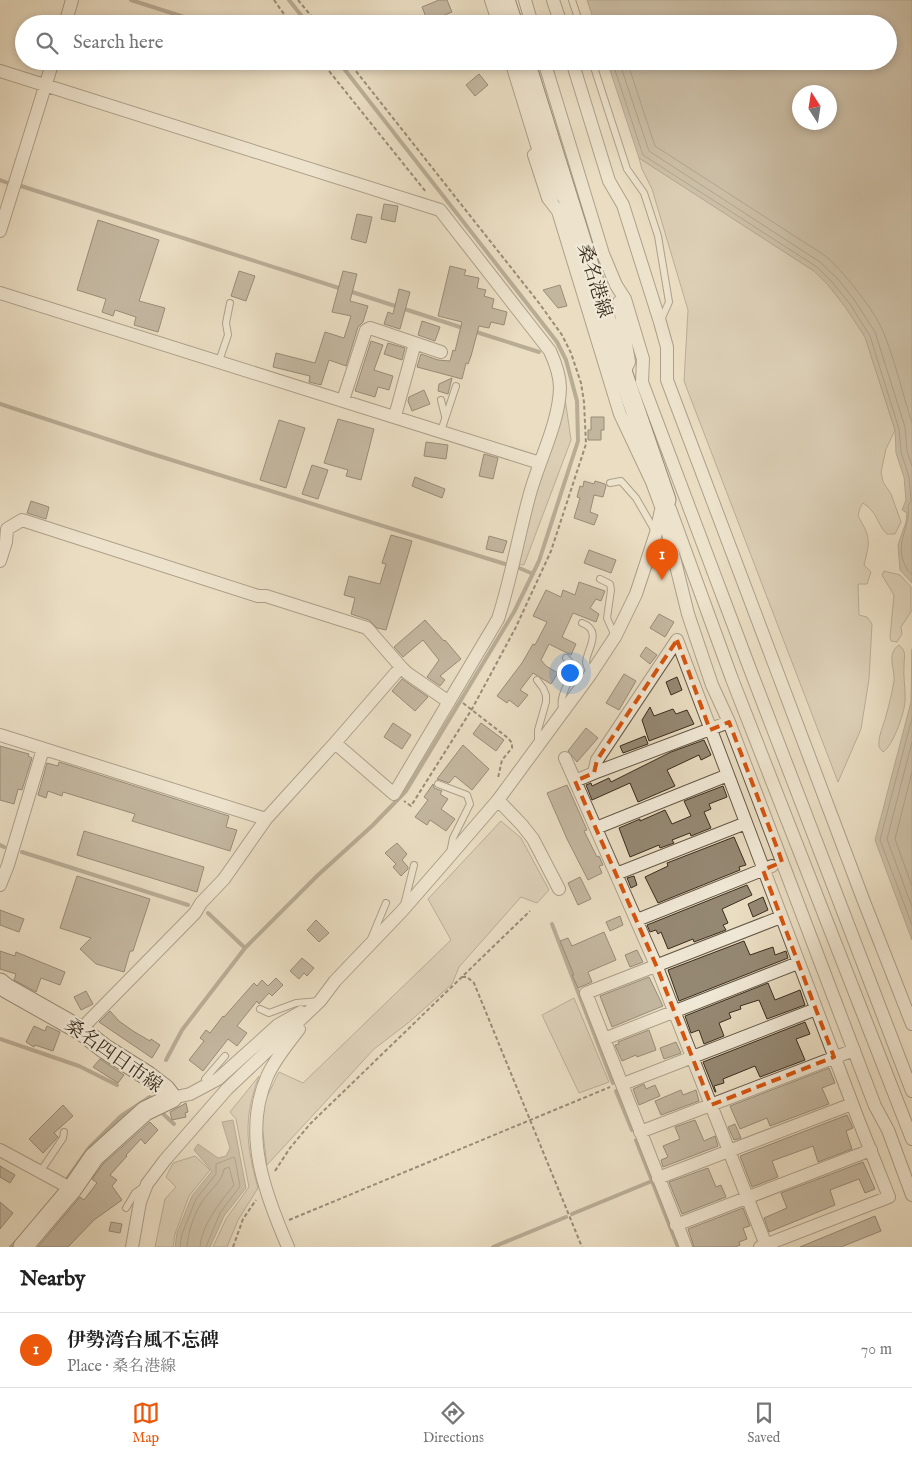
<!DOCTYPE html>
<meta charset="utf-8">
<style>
:root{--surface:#fff;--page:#f6f6f6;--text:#222;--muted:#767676;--line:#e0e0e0;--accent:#ea580c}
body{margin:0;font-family:"IM FELL English","Noto Serif JP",serif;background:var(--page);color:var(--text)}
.compass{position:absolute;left:792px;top:85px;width:45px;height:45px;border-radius:50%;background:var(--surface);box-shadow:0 2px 8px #0003;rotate:348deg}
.you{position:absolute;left:569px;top:672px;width:18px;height:18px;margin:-12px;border:4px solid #fff;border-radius:50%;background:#1a73e8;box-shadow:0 0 0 8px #1a73e833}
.badge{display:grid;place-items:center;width:32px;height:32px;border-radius:50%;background:var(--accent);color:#fff;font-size:16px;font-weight:700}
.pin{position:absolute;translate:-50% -41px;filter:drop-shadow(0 1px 2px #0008)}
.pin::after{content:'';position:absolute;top:26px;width:18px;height:15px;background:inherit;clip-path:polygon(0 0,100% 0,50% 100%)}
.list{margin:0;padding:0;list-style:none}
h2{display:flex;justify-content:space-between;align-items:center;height:65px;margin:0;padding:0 20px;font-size:21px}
h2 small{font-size:16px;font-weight:400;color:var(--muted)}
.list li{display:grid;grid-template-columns:32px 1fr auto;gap:15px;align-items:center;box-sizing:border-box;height:75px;padding:0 20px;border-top:1px solid var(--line)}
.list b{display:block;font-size:19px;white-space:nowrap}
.list p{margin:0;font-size:16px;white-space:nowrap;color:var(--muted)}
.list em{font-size:16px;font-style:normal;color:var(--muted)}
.icon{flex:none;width:28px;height:28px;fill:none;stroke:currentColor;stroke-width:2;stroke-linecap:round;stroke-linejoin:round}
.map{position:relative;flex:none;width:912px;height:1247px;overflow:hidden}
.search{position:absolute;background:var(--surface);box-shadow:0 2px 8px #0003;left:15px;right:15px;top:15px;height:55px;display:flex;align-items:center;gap:12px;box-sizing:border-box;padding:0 18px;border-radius:28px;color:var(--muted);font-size:19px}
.sheet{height:140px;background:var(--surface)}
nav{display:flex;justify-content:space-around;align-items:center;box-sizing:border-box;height:70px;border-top:1px solid var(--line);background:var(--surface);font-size:14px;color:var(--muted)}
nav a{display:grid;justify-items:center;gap:2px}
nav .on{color:var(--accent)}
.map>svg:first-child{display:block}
.green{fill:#ccbfa6;stroke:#827662}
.water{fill:#ada18a;stroke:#7e725e;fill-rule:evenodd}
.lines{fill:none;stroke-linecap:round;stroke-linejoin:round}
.shore{stroke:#726654;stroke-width:1}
.stream{stroke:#7e725e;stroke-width:4}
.building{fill:#958873;stroke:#382c1d}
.lane-casing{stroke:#645846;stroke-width:8}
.street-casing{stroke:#645846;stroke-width:14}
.secondary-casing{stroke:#382c1d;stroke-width:21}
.path{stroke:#382c1d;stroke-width:2;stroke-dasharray:4 2.5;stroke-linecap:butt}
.lane{stroke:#f1e9d7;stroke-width:6}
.street{stroke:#f1e9d7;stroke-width:12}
.secondary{stroke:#f1e9d7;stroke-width:19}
.marked{fill:none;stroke:#d6540e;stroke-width:4;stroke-dasharray:10 6;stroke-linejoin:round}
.labels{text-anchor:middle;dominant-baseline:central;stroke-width:4.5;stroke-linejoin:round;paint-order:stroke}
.street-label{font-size:19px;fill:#382c1d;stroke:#f1e9d7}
</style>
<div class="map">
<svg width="912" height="1247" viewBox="0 0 912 1247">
<rect width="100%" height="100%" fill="#eaddc2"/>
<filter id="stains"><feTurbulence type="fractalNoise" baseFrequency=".004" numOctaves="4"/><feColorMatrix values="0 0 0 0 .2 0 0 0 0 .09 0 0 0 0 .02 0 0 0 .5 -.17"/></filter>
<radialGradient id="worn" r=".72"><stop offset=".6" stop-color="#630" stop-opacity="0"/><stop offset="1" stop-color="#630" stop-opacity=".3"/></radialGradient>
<path class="green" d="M639,158L814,271L829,286L846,308L865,337L895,430L886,449L881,472L883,482L891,494L901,522L895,534H887C876,523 879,514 863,503L860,508L858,516C871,538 870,541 864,565L871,572L867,584H858L859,615L867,617L872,624L869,679L861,729L838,782L684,381L688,310L652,189L642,169Z
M564,391L571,440L524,565L517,564L531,506L550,454Z
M884,571L900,575L911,587V612L901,627L902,634L897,642L891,641L890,637L894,595L882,575Z
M899,645C907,651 904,657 904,666C903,678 906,690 905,702C904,714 893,746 883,752L879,747C878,736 883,727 886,716C889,705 892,693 894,681C895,668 886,654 899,645Z
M501,821L521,838L549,890L537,903L521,897L459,967L452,984L408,1023L374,1049L267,1165L262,1125L264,1103L279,1072L303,1083L451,940L428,899Z
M574,998L609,1082L579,1093L542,1015Z
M259,1076C243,1119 246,1144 258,1188L238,1220L227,1247H213L226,1219L249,1187L236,1119L230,1112Z
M195,1156L210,1170L189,1196L175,1234L173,1247H155L165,1199L176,1187L166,1177L173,1163Z"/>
<path class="water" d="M587,0H912V583L900,570L898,545L906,522L907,513L902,510L906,500L904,477L896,453L895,430L865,337L846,308L829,286L814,271L639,158L607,61H888V24H595ZM800,92H830V122H800Z
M912,649V940L875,840L911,702Z
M233,1120L246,1188L224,1216L210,1247H175L177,1233L192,1196L212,1171L194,1150L198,1144L218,1158L226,1156L230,1148L222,1122Z"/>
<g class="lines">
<path class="shore" d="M612,61L643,155L817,267L833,283L850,304L870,336L899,429L901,452L909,477L911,500L908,507C912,527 888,550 912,575
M619,61L649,151L820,262L838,279L855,301L875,332L905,427L907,451L912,466
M627,61L655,146L824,255C842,269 874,310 883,331C895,360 902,392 912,423
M912,718L880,840L912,925
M912,742L887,839L912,907
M912,772L895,839L912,886
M180,1247L182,1234L196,1199L216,1174V1164L234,1157L235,1159L240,1186L220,1213L206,1247
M187,1247C188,1232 194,1214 202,1202C209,1190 222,1183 224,1169L229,1167L234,1185C221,1201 201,1226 200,1247"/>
<path class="stream" d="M131,0L206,24
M289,0L308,24
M0,180L8,183
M21,186L342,289
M349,291L463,328
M473,331L539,352
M0,404L146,452L505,564
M517,567L533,574
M0,845L4,847
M22,852L188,905
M208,913L245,948
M552,924L613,1083
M0,1039L79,1066L117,1085
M166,1060L182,1030L245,948L318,875L372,826L406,791L514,612L539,561L578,441L577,401L566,360L557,342L338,61
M616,1091L632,1130
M160,1111L174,1124
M636,1140L678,1247
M65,1182L89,1148L121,1116L150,1097
M572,1214L652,1181
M11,1247L18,1240
M493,1247L566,1217"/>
</g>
<path class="building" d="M439,0H447L452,12L428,22L422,7Z
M479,74L488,85L475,96L466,85Z
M384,204L398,206L395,222L381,219Z
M357,214L372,217L366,243L351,239Z
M98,220L159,240L139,301L165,308L158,332L134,325L136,317L115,310L113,316L102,312L106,299L77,290Z
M450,266L466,270L464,275L479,278L477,288L486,290L484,296L494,299L492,308L507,312L504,325L491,322L489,328L479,326L471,356L468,364L466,363L462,379L417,367L421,354L438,360L450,361L453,350L455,351L462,322L438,316Z
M239,271L255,276L246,301L231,296Z
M343,271L357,274L350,301L368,306L363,322L358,327L346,366L329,360L321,385L309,382L310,376L273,367L276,353L315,363L325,332L344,338L351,316L332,312Z
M560,285L567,306L558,308L543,290Z
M399,289L410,292L400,329L384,324L388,312L393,314Z
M422,321L440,327L435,341L418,335Z
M371,341L383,345L374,370L393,376L389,390L378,387L375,397L355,391Z
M388,343L405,348L402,360L384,354Z
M452,378L448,394L438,391L439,384Z
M424,390L430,404L412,411L408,401L409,397Z
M591,417H604V430H601V440H588V430H591Z
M338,419L374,429L361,480L346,476L348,470L324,463Z
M279,420L305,428L286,488L260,480Z
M426,442L448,445L446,459L424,456Z
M484,454L498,458L493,479L479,476Z
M312,465L328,470L318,499L302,494Z
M415,477L445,489L442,498L412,486Z
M584,481L594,484L595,481L605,484L606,486L603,497L594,495L590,512L598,515L594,525L574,518L580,498L577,497L580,486L583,487Z
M31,501L49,507L46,519L27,513Z
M391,535L412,541L386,630L377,628L369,620L351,614L355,598L344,595L349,576L380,584L386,564L382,563Z
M489,536L507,541L503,553L486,549Z
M589,550L616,560L611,573L584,563Z
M579,582L605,591L601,601L596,599L590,608L599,614L596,622L573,613L562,637L576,644L571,655L549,644L541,660L546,666L558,673L551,684L533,673L520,690L528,695L518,707L509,700L507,703L497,696L522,663L533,644L535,645L547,622L533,616L546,590L561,597L563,590L575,595Z
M659,614L674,622L665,637L650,628Z
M425,620L444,641L445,640L461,659L440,676L445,680L440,686L427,677L439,660L423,640L403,657L394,647Z
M646,647L657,655L650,664L640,656Z
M624,674L636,681L619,710L606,703Z
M677,677L682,690L671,695L666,682Z
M402,679L428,697L415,711L392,691Z
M650,707L654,716L673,709L676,714L687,710L694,724L649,741L642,720Z
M393,723L411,735L402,749L384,737Z
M481,723L504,740L496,751L473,734Z
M586,728L598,738L577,762L568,751Z
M645,736L648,744L623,753L620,746Z
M704,740L711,755L701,760L699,755L667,770L675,786L638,802L630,783L592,800L586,785L591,783L592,786L609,778L611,782L671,752Z
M463,745L489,769L472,790L455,776L449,783L437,779Z
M0,746L29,754L28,756L32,758L22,790L18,789L14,804L0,800Z
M59,762L229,816L226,827L237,830L230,851L132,821L135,814L63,792L62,796L48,791L46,798L38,795L47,763L58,766Z
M433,784L434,788L442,791L440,794L448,799L441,809L455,819L446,831L430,820L427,825L415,817L428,800L424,797Z
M567,785L587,830L584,831L597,857L599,856L603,865L599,866L602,873L588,880L567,839L547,793Z
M723,786L727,797L709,804L711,809L704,812L711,828L691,836L690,833L672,840L674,843L660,848L659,845L630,857L619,828L640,819V821L665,810L672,824L691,816L684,801Z
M84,831L204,867L197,892L77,855Z
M734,837L746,865L739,867L740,870L658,903L645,877L668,866L667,863Z
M397,843L407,854L402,860L408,867V869L401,876L393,867L396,864L385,853Z
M77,876L150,899L133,951H130L124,972L96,964L80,949L91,938L60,928Z
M634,876L637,885L631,888L627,878Z
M580,877L591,899L578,905L568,883Z
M747,885L752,895L722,909L728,923L723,925L726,930L694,942L693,939L668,949L661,932L658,934L656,930L650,932L647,925Z
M763,897L768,910L753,917L748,904Z
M0,910L24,919L19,932L0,925Z
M620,916L623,925L610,931L606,922Z
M316,920L329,933L319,942L307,930Z
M604,932L616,960L588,972L592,982L578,988L572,975H574L560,941L568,938L572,946Z
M744,941L750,955L773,947L775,955L786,951L788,958L679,1001L668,970Z
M637,950L643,962L630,967L625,955Z
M0,951L15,956L16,952L65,972L60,985L41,978L36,992L14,980L16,974L0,969Z
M302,958L314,968L307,976L304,973L299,979L290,971Z
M649,977L663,1006L612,1027L600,996Z
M276,978L283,985L272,996L269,993L259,1004L257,1001L237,1026L247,1033L237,1046L228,1039L203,1071L189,1060L204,1041L200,1038L206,1030L210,1033L223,1016L224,1017L254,983L257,986L262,980L268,986Z
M768,983L775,1000L800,990L805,1005L767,1019L759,1000L740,1006L741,1009L729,1013L731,1018L719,1023L724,1036L704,1044L699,1030L691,1033L685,1016Z
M86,991L93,1004L81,1010L74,997Z
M110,1011L119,1021L133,1031L150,1041L151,1039L160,1045L152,1058L99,1022Z
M805,1022L810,1034L796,1039L805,1060L760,1077L755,1066L723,1079L724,1083L714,1086L716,1092H715L703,1062Z
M34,1026L45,1031L47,1026L60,1032L53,1051L35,1045L34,1047L26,1042Z
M649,1030L656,1050L637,1057L636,1055L622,1061L615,1045L619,1044L618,1042Z
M676,1042L681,1053L664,1059L660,1048Z
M100,1059L124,1075L118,1083L93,1067Z
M829,1068L835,1083L822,1088L829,1104L770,1126L767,1118L740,1129L730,1106Z
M644,1084L646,1089L655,1085L660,1096L639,1105L633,1089Z
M681,1090L683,1095L696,1090L699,1101L661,1115L655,1101Z
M186,1103L188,1112L185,1113L186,1117L172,1120L170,1112Z
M63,1105L73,1116L54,1133L58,1137L43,1153L29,1139Z
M847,1115L853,1128L846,1131L852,1149L818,1162L813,1146L772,1161L778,1177L752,1187L740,1156Z
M695,1120L704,1141L715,1136L718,1146L663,1167L661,1160L668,1157L663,1146L680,1139L675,1127Z
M150,1122L158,1130L145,1144L141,1139L126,1155L127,1156L110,1175L117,1180L112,1186L122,1200L94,1220L68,1247H38L80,1197L84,1200L97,1183L92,1179L103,1164Z
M735,1124L741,1138L734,1140L728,1127Z
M863,1162L875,1189L865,1193L859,1179L830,1190L835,1205L769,1232L764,1218L787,1208L781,1193Z
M0,1166L15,1175L10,1183L0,1177Z
M708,1168L716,1187L721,1185L726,1197L682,1214L669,1182Z
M0,1202L13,1213L0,1229Z
M743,1208L750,1226L743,1228L747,1239L739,1242L740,1245L735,1247H694L688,1229Z
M875,1216L881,1231L841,1247H800Z
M111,1222L122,1224L120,1233L109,1231Z"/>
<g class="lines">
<defs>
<path id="lane" d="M572,0L580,24
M592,61L627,169L644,193L658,236L669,302L661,320
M219,361L228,335L226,323L230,303
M441,400L445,416
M441,431L456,386
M610,483L621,481L636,498L655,531
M600,579L610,584L611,590L607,618L615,636
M582,623C603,631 587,649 586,662C586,665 589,670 590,673
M537,680L543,688L546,695V702L538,730V742
M562,711C562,707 561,703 562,699C564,685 580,669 566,658
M438,784L467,795L470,804L453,838L450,853
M404,905L414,865
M371,939L386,903
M260,1009L269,1013L296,1003L319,1001
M209,1084L205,1079L225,1056
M40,1172L63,1138L64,1132
M126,1208L135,1193L142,1188"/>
<path id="street" d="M491,0L499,24
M525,0L532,24
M553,0L561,24
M65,24L72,0
M511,61L539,152L557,191L562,196
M544,61L603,254L616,285L625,299L643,359L642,382L750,669L912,1091
M572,61L609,181L623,205L660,322L667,347V380L863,899L912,1024
M0,71L440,210L550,351C555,362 560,375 560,388C559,424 538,462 529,497C518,538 511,579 498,619L394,794L335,743
M539,152L534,155L548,198L558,211L620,414L652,482L662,509L688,614L712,685L729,722L875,1106L888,1130L912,1195
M0,231L53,61
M0,293L540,463
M619,302L629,362L623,374
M343,400L366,330L370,328L441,352
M395,416L415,343
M670,509L732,679L912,1139
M0,561L6,542L7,529L22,520L258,596H266L367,628L401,667L335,743L266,819L224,879L201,903L195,913L88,1022L82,1031
M677,640L858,1119L889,1197L760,1247
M401,667L407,673L449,702
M0,735L266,819
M565,758L656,965L766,1245
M594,773L729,722
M575,781L594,773L597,760L677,640
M498,800L522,825L533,839L559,889
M596,828L728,775
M616,874L746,823
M0,885L8,865L43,749
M637,920L772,866
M604,1039L798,963
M623,1084L816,1009
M172,1098L190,1094L218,1079L278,1025L301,1012
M640,1132L854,1050
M0,1150L72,1189
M658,1178L852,1104
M676,1225L871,1150
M132,1247L140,1202L147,1184L165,1160L227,1089L320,1001L335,981L402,911L449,857L498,800L590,675L615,637L636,594L656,533L661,510
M288,1247C265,1194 242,1134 267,1077C274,1060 288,1044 299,1029
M686,1247L586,993L781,917"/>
<path id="secondary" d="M505,0L513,24
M525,61L623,374L666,500
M0,983L6,988L82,1031L105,1049L148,1076L165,1089L172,1098L145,1111L94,1157L72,1189L23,1247"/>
</defs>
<use href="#lane" class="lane-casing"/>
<use href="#street" class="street-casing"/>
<use href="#secondary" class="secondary-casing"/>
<path class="path" d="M274,0L291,24
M298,0L318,24
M321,61L426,192
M348,61L539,303L562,335L571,353L581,383L584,402L586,444L551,551L516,627L472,709L411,806L404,801
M463,703L508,738L512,743V748L502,760L498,778
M462,977H467L474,983L582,1247
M275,1171L290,1148L310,1124L530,911
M289,1220L610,1087
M233,1247L243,1219L256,1200"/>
<use href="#lane" class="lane"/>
<use href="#street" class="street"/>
<use href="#secondary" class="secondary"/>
</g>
<path d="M0 0H912V1247H0ZM677,640L710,730L729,722L779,853L782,862L763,870L834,1057L711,1105L656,965L575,781L594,773L597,760Z" fill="#eaddc2" fill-opacity=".55" fill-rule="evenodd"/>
<path class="marked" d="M677,640L710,730L729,722L779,853L782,862L763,870L834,1057L711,1105L656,965L575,781L594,773L597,760Z"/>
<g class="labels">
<g class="street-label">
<text transform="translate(594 281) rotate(73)">桑名港線</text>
<text transform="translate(113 1056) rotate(35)">桑名四日市線</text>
</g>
</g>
<rect width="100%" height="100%" filter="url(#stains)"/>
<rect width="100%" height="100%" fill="url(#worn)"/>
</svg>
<svg class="compass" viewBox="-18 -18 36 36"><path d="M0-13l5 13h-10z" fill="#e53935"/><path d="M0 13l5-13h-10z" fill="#767676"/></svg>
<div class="you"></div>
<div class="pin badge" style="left:662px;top:580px">1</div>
<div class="search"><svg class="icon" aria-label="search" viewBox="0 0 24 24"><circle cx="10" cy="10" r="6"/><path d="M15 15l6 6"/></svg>Search here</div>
</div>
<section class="sheet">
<h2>Nearby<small></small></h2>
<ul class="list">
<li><span class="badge">1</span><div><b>伊勢湾台風不忘碑</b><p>Place · 桑名港線</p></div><em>70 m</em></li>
</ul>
</section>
<nav>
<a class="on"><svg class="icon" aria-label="map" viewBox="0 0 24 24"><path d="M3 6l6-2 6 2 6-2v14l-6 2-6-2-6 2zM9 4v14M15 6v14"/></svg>Map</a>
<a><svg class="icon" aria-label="directions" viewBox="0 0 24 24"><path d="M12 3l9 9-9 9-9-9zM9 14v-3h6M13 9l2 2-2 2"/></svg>Directions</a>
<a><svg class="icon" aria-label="saved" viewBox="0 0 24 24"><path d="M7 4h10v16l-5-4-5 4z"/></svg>Saved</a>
</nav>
